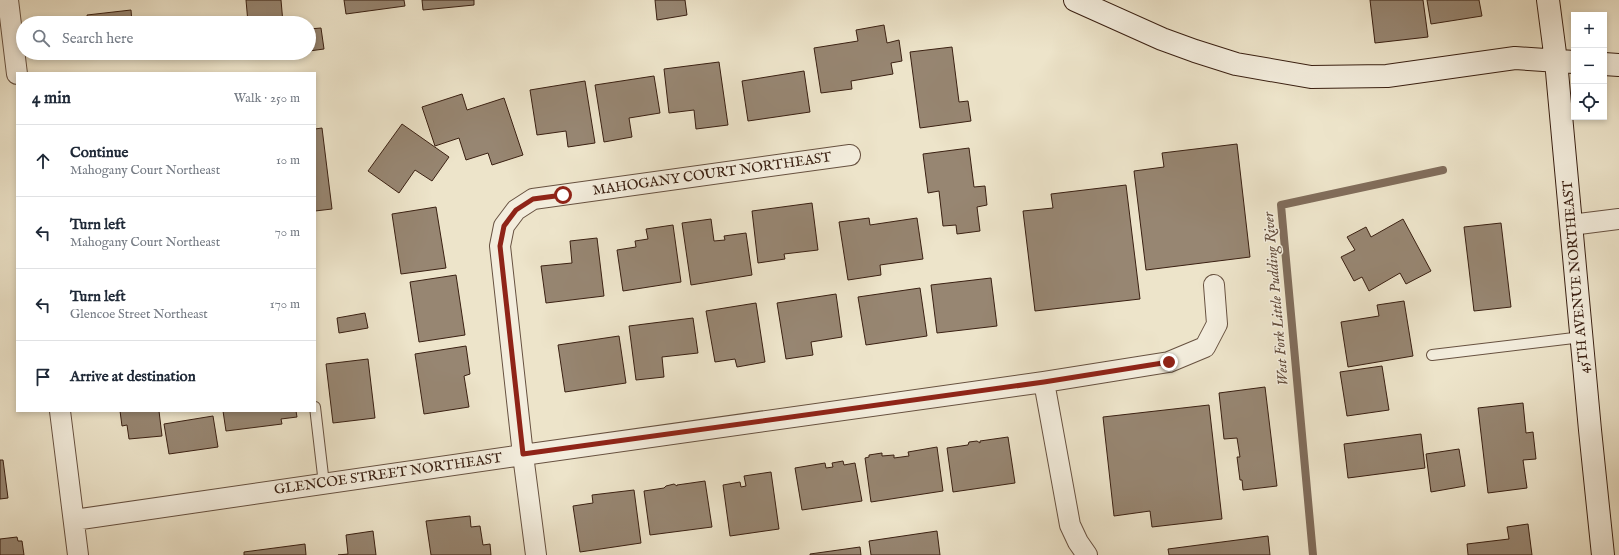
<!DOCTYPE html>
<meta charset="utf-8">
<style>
:root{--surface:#fff;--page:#f6f6f7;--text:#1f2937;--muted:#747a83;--line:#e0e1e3}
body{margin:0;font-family:"IM FELL English",serif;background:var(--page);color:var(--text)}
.controls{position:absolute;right:12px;top:12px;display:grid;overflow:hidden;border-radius:0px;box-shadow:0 2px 6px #0003}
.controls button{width:36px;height:36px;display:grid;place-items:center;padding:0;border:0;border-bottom:1px solid var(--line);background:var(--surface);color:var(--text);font:20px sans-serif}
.stop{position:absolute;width:12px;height:12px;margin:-9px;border:3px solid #8f2418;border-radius:50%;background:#fff}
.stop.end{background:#8f2418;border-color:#fff;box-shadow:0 1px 4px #0008}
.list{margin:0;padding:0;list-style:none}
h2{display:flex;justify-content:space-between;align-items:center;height:52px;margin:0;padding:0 16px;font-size:17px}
h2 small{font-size:13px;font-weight:400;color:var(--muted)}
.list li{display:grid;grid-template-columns:26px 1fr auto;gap:12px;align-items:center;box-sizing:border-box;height:72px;padding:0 16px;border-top:1px solid var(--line)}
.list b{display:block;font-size:15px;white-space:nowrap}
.list p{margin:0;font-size:13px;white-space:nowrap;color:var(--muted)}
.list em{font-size:13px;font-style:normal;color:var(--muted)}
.icon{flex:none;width:22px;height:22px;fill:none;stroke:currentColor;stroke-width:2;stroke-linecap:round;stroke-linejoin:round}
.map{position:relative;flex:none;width:1619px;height:555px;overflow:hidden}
.search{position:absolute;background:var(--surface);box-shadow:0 2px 6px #0003;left:16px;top:16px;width:300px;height:44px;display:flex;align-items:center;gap:10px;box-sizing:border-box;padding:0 14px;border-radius:22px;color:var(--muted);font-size:15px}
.panel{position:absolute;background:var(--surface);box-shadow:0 2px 6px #0003;left:16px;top:72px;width:300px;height:340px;border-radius:0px}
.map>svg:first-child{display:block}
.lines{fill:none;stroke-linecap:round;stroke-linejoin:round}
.stream{stroke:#816d5b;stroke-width:8}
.building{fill:#978672;stroke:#3a2012}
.lane-casing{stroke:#675140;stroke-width:12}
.street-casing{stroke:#675140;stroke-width:22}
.secondary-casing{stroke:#3a2012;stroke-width:24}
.lane{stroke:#f3eddd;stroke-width:10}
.street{stroke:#f3eddd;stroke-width:20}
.secondary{stroke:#f3eddd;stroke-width:22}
.route{stroke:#8f2418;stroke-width:5}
.labels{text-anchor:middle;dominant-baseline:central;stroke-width:3;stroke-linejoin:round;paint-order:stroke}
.street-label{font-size:14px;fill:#3a2012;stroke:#f3eddd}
.water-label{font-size:15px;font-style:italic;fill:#634d3c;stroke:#f3eddd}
</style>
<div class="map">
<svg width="1619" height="555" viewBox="0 0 1619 555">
<rect width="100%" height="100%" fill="#ede4ca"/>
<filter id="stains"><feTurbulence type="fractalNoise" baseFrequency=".005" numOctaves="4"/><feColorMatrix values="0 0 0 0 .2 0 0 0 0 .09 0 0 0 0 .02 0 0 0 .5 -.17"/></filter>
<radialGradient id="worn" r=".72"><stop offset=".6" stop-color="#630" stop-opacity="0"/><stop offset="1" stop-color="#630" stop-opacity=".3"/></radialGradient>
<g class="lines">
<path class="stream" d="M1313,555L1281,205L1443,170"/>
</g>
<path class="building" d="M246,0H281L283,23H248Z
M344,0H404L405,6L346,14Z
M422,0H474V5L423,10Z
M655,0H685L687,15L657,20Z
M1370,0H1423L1428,37L1375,43Z
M1427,0H1479L1482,16L1431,24Z
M131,10L132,23H88L87,15Z
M884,25L887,43L899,40L902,61L891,63L893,74L851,81L852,89L821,93L814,48L858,41L856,30Z
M321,28L324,49L309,51V29Z
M952,47L959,102L968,101L971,121L920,128L910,52Z
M91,53H116L92,56Z
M719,62L728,125L696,129L694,110L669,113L664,69Z
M804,71L810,112L748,121L742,81Z
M654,76L660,113L629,118L632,137L604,142L595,85Z
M585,81L595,143L568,147L566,131L537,135L530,90Z
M462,94L467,110L504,98L523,155L492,165L488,153L466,160L459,138L435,146L422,107Z
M402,124L449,157L432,181L415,170L399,193L368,171Z
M322,128L332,209L315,211V129Z
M1237,144L1250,257L1146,270L1134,171L1164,167L1162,153Z
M969,148L974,187L985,186L987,205L977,207L980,231L957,234L956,225L943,226L939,191L928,193L923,154Z
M1126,185L1140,299L1035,311L1023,211L1053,208L1051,194Z
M812,203L818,250L784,254L785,259L758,263L752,211Z
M436,207L446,268L401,274L392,214Z
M869,218L870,225L917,218L923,259L880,265L881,275L848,280L839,222Z
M711,219L714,241L725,240L724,236L746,233L752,275L691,285L682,223Z
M1403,219L1431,271L1406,284L1400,273L1369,291L1362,277L1354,281L1341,257L1355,250L1347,237L1366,227L1371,237Z
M1501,223L1511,307L1474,311L1464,227Z
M673,225L681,282L623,291L617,250L636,247L635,241L648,239L646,229Z
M597,238L604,296L546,303L541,266L572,263L570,241Z
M456,275L465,335L419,342L410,282Z
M991,278L997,326L937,333L931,285Z
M920,288L927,336L866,345L858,297Z
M836,294L842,337L811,342L813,355L786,359L777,303Z
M1404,301L1413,356L1348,367L1341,322L1379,316L1377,305Z
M756,303L765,362L737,367L735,359L715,362L706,311Z
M365,313L368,328L339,333L337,318Z
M693,318L698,353L662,357L664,377L636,380L629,326Z
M619,336L626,383L565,392L558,345Z
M466,346L470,374L464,376L469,407L424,414L415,354Z
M368,359L375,418L333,423L326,364Z
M1382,366L1389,410L1347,416L1340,372Z
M1265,387L1277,486L1243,490L1242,480H1240L1237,457H1240L1237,438L1224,439L1219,393Z
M1523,403L1526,433L1533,432L1536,459L1523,460L1527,488L1488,493L1478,408Z
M1209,405L1222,519L1152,527L1150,511L1114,516L1103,417Z
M120,411H159L162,436L129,439L127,425L122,426Z
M223,411H296L297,417L281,419L282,424L226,431Z
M213,416L218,447L169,454L164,424Z
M1421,434L1425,468L1348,478L1344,444Z
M1008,437L1015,483L953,492L947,448L968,445L969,442L977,441L980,443V441Z
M937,447L943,491L871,502L865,458L869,457V455L882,453V456L894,455V458L909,456L908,452Z
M1459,449L1465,486L1431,492L1426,454Z
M0,460H3L8,498L0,499Z
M843,461L844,465L855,463L862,501L802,510L795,468L825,463L826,468L833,467L832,463Z
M771,472L779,529L730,536L723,485L740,482L741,487L746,486L744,476Z
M705,481L712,527L650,535L644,491L664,488L666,486L674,484L677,486V485Z
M634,490L641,543L580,552L573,506L593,503L592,495Z
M470,516L471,527L480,526L483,545L490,544L491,555H431L426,521Z
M1528,524L1532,555H1468L1467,544L1509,539L1507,527Z
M373,531L376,555H338L348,554L346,535Z
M937,531L940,555H871L869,541Z
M1268,536L1270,555H1169L1168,549Z
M17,537L18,541H22L24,555H0V539Z
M305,544L306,555H244V552Z
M860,547L861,555H810V554Z"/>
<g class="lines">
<defs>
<path id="lane" d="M1432,355L1582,337
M315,407L324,484"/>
<path id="street" d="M8,0L17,74
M1571,225L1619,219
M1044,382L1070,525L1078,542L1087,555
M60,411L78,555
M74,520L523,455L1044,382L1169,362L1205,347L1217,324L1214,285
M536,555L523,455L500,246L504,226L516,210L533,199L850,155"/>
<path id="secondary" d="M1075,0L1162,39L1195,51L1236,64L1311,77L1387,76L1515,58L1574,62
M1548,0L1556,61L1590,430L1603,555
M1604,64L1619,65"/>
</defs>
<use href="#lane" class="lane-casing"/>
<use href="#street" class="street-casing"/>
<use href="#secondary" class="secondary-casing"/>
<use href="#lane" class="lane"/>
<use href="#street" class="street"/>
<use href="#secondary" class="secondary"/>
</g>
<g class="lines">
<path class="route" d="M563,195L533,199L516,210L504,226L500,246L523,454L1044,382L1169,362"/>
</g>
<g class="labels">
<g class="street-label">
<text transform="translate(712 174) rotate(-8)">MAHOGANY COURT NORTHEAST</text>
<text transform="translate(1576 277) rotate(-95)">45TH AVENUE NORTHEAST</text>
<text transform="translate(388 474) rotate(-8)">GLENCOE STREET NORTHEAST</text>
</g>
<g class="water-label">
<text transform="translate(1276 299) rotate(-95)">West Fork Little Pudding River</text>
</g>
</g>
<rect width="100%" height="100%" filter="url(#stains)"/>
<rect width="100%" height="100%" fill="url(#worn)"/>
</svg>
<div class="controls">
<button>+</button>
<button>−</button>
<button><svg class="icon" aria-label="locate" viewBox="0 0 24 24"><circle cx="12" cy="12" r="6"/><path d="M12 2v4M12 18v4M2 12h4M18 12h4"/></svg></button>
</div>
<div class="stop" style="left:563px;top:195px"></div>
<div class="stop end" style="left:1169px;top:362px"></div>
<div class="search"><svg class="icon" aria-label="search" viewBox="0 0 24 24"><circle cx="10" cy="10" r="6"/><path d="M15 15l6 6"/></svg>Search here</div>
<section class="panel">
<h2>4 min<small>Walk · 250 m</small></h2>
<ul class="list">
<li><svg class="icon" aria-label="ahead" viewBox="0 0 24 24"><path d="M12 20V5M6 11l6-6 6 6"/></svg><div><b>Continue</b><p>Mahogany Court Northeast</p></div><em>10 m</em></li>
<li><svg class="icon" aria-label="left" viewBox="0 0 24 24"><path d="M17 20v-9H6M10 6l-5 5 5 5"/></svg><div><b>Turn left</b><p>Mahogany Court Northeast</p></div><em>70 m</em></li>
<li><svg class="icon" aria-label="left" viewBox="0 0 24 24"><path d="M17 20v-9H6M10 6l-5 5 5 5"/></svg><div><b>Turn left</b><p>Glencoe Street Northeast</p></div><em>170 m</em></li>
<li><svg class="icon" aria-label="arrive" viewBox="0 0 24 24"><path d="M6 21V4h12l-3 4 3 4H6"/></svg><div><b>Arrive at destination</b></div></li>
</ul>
</section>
</div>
